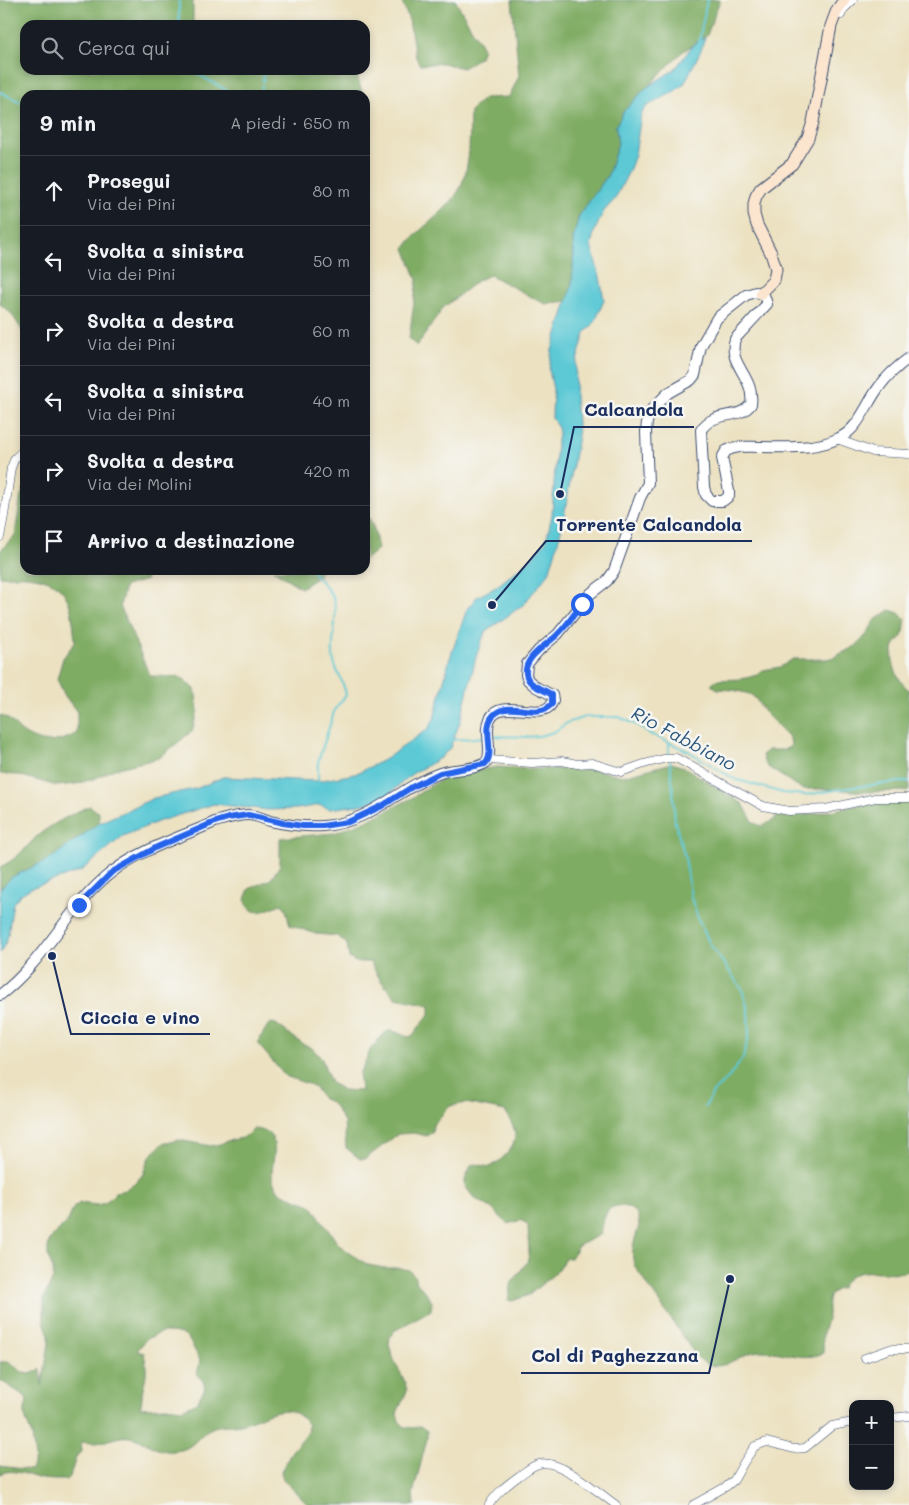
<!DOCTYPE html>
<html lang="it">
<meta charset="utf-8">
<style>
:root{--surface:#171b24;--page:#20242c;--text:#f1f3f6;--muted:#9ea1a6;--line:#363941}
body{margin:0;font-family:Mali,sans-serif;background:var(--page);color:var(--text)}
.controls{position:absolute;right:15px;bottom:15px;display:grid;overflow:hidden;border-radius:10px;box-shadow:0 2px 8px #0003}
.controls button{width:45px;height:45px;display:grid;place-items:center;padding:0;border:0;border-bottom:1px solid var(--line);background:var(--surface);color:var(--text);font:25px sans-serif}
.stop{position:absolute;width:15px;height:15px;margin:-11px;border:4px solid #2563eb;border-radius:50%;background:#fff}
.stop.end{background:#2563eb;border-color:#fff;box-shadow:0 1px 5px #0008}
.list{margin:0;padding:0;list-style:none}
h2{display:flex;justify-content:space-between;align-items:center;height:65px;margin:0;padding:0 20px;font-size:21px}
h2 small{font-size:16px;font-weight:400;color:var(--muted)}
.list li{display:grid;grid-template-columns:32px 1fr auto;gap:15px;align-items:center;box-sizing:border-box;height:70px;padding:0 20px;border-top:1px solid var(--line)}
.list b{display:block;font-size:19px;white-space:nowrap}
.list p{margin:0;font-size:16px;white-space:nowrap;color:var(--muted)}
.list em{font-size:16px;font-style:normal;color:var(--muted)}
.icon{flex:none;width:28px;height:28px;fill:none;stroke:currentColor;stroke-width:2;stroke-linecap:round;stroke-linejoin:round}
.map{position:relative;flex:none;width:909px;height:1505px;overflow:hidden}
.search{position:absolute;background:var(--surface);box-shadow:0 2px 8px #0003;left:20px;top:20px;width:350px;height:55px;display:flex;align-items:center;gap:12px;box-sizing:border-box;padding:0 18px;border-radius:15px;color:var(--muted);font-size:19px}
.panel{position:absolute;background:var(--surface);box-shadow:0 2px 8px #0003;left:20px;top:90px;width:350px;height:485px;border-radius:15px}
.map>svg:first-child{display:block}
.forest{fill:#7fac64;stroke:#4d6e61;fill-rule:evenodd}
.water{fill:#5dc9d5;stroke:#3c7c9a}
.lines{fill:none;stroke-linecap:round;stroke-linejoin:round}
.stream{stroke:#5dc9d5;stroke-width:2}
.minor-casing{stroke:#3a4a6d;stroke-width:9}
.tertiary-casing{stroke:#3a4a6d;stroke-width:12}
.secondary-casing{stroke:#3a4a6d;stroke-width:13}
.minor{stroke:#fff;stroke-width:8}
.tertiary{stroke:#fff;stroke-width:10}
.secondary{stroke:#fbe5cf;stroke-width:11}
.route{stroke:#2563eb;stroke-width:6}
.labels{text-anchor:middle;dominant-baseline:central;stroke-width:5;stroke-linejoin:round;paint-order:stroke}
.water-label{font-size:18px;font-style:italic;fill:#2c567c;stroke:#f6f6f2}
.leader{fill:none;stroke:#1b2f5e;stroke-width:2}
.callout-dot{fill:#1b2f5e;stroke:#f6f6f2;stroke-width:2}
.callout-label{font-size:18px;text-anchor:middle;font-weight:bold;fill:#1b2f5e;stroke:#f6f6f2;stroke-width:5;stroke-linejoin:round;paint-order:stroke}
</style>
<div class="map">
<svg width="909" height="1505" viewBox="0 0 909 1505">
<rect width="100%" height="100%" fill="#f6f6f2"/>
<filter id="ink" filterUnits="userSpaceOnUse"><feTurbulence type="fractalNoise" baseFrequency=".02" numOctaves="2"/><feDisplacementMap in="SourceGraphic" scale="10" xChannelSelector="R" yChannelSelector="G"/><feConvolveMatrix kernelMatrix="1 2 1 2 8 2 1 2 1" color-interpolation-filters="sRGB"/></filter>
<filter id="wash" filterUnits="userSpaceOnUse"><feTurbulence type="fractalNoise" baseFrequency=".0096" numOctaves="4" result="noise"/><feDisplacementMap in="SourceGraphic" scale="20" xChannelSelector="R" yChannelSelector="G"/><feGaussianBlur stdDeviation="1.12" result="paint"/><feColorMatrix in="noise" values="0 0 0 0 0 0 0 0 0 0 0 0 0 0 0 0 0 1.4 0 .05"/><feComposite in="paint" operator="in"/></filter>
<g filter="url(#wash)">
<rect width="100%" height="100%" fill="#ece2c2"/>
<path class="forest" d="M0,0H193V25H25V70H355L363,95H25V335L11,313L0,304Z
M401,0H455L483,48L480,57L463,68L442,63L420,65L415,55L409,20Z
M512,0H720L707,35L681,53L624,111L616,126L618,144L608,175L579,216L573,240L574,252L572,286L568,301L545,304L490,275L478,280L443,308L417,346L409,339L417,280L405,248C418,228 440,217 454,198C472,173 469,140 470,111L484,98L509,97L519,76Z
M25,487V570H142L147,580L125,586L120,606L150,676L180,677L195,689L198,710L192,731L159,758L114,769L96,778L76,784L57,786L18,775L0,774V715C10,718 14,725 22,732C40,745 58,744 77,733V712L65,696L57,679L63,658L75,642C72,606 71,580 27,576C18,575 9,577 0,576V551L15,535L21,496Z
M365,508L374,529L378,549L365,560Z
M273,570H320L319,576L301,588Z
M890,610L899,613L905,619C905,626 905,632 901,638C899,640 897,641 895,644C888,659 897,680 909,690V791L867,792L827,789H802L769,768L764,762L762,755L768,750H784L791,746L790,738L764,712L756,699L750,694L733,690L718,689L711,685L717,680L742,679L757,675L763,670L780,667L793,659H827L834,657L856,646L867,634L875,620Z
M672,763L684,767L743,804L753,822L761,826L774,820L778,813C809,819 837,808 866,804C880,802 895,802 909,801V1271C886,1278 854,1260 841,1288C823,1295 829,1302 828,1317C827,1322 824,1327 823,1333C822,1340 824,1345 823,1353C804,1362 782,1351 762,1351C736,1351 721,1381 696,1356L634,1265C633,1259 632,1254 633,1249C633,1240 639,1231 639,1222C638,1209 622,1202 611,1208C603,1213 603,1226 601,1234L578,1246L571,1258H566L554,1274L529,1295L512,1301L508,1300L512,1282L527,1262L529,1255L528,1225L521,1220L508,1224L491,1208L474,1198L465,1186V1180L471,1165L475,1164L490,1167C501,1161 516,1148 515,1133C514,1126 508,1118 505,1111L466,1103L450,1106L433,1125L432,1132L427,1136L413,1133L398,1134L365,1159H360L346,1148L344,1122L335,1107L329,1101L323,1099L316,1089L308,1084L285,1076L257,1043L268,1025L272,1023L276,1024L304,1045L312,1048L321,1057L331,1083L343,1090L361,1091L359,1073L364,1065L370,1050L383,1034L391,1030L408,1037L412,1036L430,1013V1005L396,998L381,981L370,962H356L349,958L347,944L337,936L316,934L290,925L285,907L281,904C265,910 252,920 245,899L249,889L271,879L280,865V838L334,833L370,819L410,799L442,779L473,771L498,767L529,769H592L623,776Z
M90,806L99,813V823L50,859L12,877L0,889V867C14,861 26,848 36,837C47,827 76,811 90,806Z
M254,1129C284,1131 272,1156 272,1175C272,1181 277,1188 280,1193L311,1205L339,1245L368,1265L384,1268H400L409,1270L415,1276L417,1283L428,1295L432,1302L431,1310L394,1331L390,1337L389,1345L394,1360L405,1382L407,1391L397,1413L399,1421L405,1427L413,1428L420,1426L427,1431V1439L413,1494L414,1503L416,1505H308L283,1479L281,1472L292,1451L307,1433L308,1425C289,1396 265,1418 240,1424C232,1426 222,1424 214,1427C198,1433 196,1449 176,1451C153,1453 149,1441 130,1437C118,1435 107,1442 96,1443C91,1443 86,1442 81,1442L82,1452L76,1457L70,1477L67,1480C61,1480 49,1480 43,1479C29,1477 14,1467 0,1474V1466L31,1470L35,1459L32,1436L24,1414L27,1401L26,1397L0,1380V1362H9C16,1366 24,1377 33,1373C36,1372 38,1370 41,1369L42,1386L49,1343V1335L44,1321V1298L53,1278V1270L48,1256V1247L50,1239L67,1222L74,1207L80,1203L97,1205L105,1203L116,1192L125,1190L138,1180L143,1174L149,1157L162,1144L178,1140L211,1146L220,1144L227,1141L243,1138ZM162,1332C190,1332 187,1337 200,1360L197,1375L203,1381L205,1388L197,1402L182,1409L166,1407L140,1408C143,1400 141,1396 143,1389C147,1374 147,1368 144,1353L137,1351L146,1339Z"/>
<path class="water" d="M705,37L701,50L684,84L672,93L647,106L641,114L635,155L629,171L615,199L604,211L594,232L591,246L600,277L604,300L595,322L585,333L576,364L575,397L578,436L563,522L555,553L549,573L523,605L485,632L476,657L460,722L450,748L440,758L412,774L388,795L365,804L330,809L320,805L297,809L268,810L214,804L160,821L123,836L81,871L31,888L21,894L13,903L7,940L0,953V889L12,877L50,859L99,823L154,798L198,788L223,777L318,781L355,774L384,760L428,729L434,719L449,661L467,609L477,597L496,587L529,561L546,541L552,515L557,440L559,430L552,418L553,389L549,370L552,350L572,286L574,252L573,240L579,216L608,175L618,144L616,126L624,111L646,88L675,69L693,45Z"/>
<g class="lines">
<path class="stream" d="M179,0V21L181,25
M699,42L707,0
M193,70C206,81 221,86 235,95
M263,81L264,70
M0,92L25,104
M260,95L262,85
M312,570C318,580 331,589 334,601C339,621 329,643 334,662C337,674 344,682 346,695L335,709L318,762V783
M492,736L527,737L539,736L554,732L567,723L585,717H619L637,725L648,733L688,751L734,779L783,793L805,795L854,787L909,781
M452,740L485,737
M669,743V755
M670,761L673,791L675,823L685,857L691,898L699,921L711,946L742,989L748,1010L749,1035L743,1058L729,1077L714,1091L705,1107"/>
</g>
</g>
<g filter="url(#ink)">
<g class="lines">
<defs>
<path id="minor" d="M841,15L843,10L853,0
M837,439L873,452L909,454
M0,537L4,516L11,468L15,458L25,449
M489,760L532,763L562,761L577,764L592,763L621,772L644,764L667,758H676L763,806L789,811L826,809L875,798H909
M865,1358L890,1349H909
M890,1418L909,1416
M489,1505C496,1493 508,1484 519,1476C525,1472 532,1465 539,1464C559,1458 599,1493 616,1505
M693,1505L727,1486L734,1480L744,1462L755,1446L767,1442L794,1449L805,1448L832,1426L853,1422"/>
<path id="tertiary" d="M0,995C45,961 68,906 112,872C142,849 181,837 215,822C225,819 237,815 248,815C256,815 263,819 270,821C287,825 306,827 323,826C373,822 397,788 440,773C455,768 474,771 487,762C493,749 484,732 490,719C501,695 547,725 553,700L552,695L536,687L528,680L526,675L527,664L539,650L558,634L590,594L607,581L614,571L640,498L648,483L646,432L647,422L652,409L668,393L691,380L695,375L701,346L717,318L746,295L756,292L764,295L767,304L735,339C727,365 755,376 751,404C739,421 715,409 701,430L704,487L706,495L712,501H723L729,496V491L722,458L726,451C737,445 749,447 760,447C786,447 815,450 839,438C859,429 866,404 879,387C887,376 898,366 909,358"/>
<path id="secondary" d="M761,293L774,280L776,269L771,253L757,225L754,214V204L756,196L761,188L792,164L808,138L813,122L831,26L837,10L844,0"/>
</defs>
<use href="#minor" class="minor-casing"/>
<use href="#tertiary" class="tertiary-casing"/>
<use href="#secondary" class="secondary-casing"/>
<use href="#minor" class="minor"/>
<use href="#tertiary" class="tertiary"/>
<use href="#secondary" class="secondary"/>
</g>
</g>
<g class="lines" filter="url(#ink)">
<path class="route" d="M79,905L112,872L157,847L215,822L228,818L248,815L283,823L303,826H322L348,822L382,806L412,787L440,773L485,764C497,753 479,725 496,713C513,701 537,720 552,704V695C544,689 531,687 527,677C520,659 547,645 557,635C567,626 574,614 582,604"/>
</g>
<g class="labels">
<g class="water-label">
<text transform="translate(684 738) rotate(28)">Rio Fabbiano</text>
</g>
</g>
<path class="leader" d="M560 494L574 427H694M492 605L546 541H752M52 956L71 1034H210M730 1279L709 1373H521"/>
<g class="callout-dot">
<circle cx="560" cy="494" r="5"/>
<circle cx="492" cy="605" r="5"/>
<circle cx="52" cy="956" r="5"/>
<circle cx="730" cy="1279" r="5"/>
</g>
<g class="callout-label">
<text x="634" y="416">Calcandola</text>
<text x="649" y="531">Torrente Calcandola</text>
<text x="140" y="1024">Ciccia e vino</text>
<text x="615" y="1362">Col di Paghezzana</text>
</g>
</svg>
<div class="controls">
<button>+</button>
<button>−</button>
</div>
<div class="stop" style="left:582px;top:604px"></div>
<div class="stop end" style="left:79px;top:905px"></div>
<div class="search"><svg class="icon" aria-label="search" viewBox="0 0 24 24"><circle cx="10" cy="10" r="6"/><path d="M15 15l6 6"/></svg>Cerca qui</div>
<section class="panel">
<h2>9 min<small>A piedi · 650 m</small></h2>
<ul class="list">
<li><svg class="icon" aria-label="ahead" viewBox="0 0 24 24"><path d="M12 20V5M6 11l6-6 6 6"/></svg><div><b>Prosegui</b><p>Via dei Pini</p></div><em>80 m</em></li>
<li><svg class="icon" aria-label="left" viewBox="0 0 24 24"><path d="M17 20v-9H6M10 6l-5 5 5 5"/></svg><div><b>Svolta a sinistra</b><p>Via dei Pini</p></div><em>50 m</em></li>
<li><svg class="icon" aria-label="right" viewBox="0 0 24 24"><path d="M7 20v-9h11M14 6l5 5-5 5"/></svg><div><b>Svolta a destra</b><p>Via dei Pini</p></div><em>60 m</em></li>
<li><svg class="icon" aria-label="left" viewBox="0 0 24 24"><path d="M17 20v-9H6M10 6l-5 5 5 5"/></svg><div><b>Svolta a sinistra</b><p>Via dei Pini</p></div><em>40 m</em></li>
<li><svg class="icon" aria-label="right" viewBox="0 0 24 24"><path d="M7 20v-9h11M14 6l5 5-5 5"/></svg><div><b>Svolta a destra</b><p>Via dei Molini</p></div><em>420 m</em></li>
<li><svg class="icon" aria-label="arrive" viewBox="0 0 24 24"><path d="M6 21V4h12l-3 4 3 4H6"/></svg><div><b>Arrivo a destinazione</b></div></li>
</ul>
</section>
</div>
